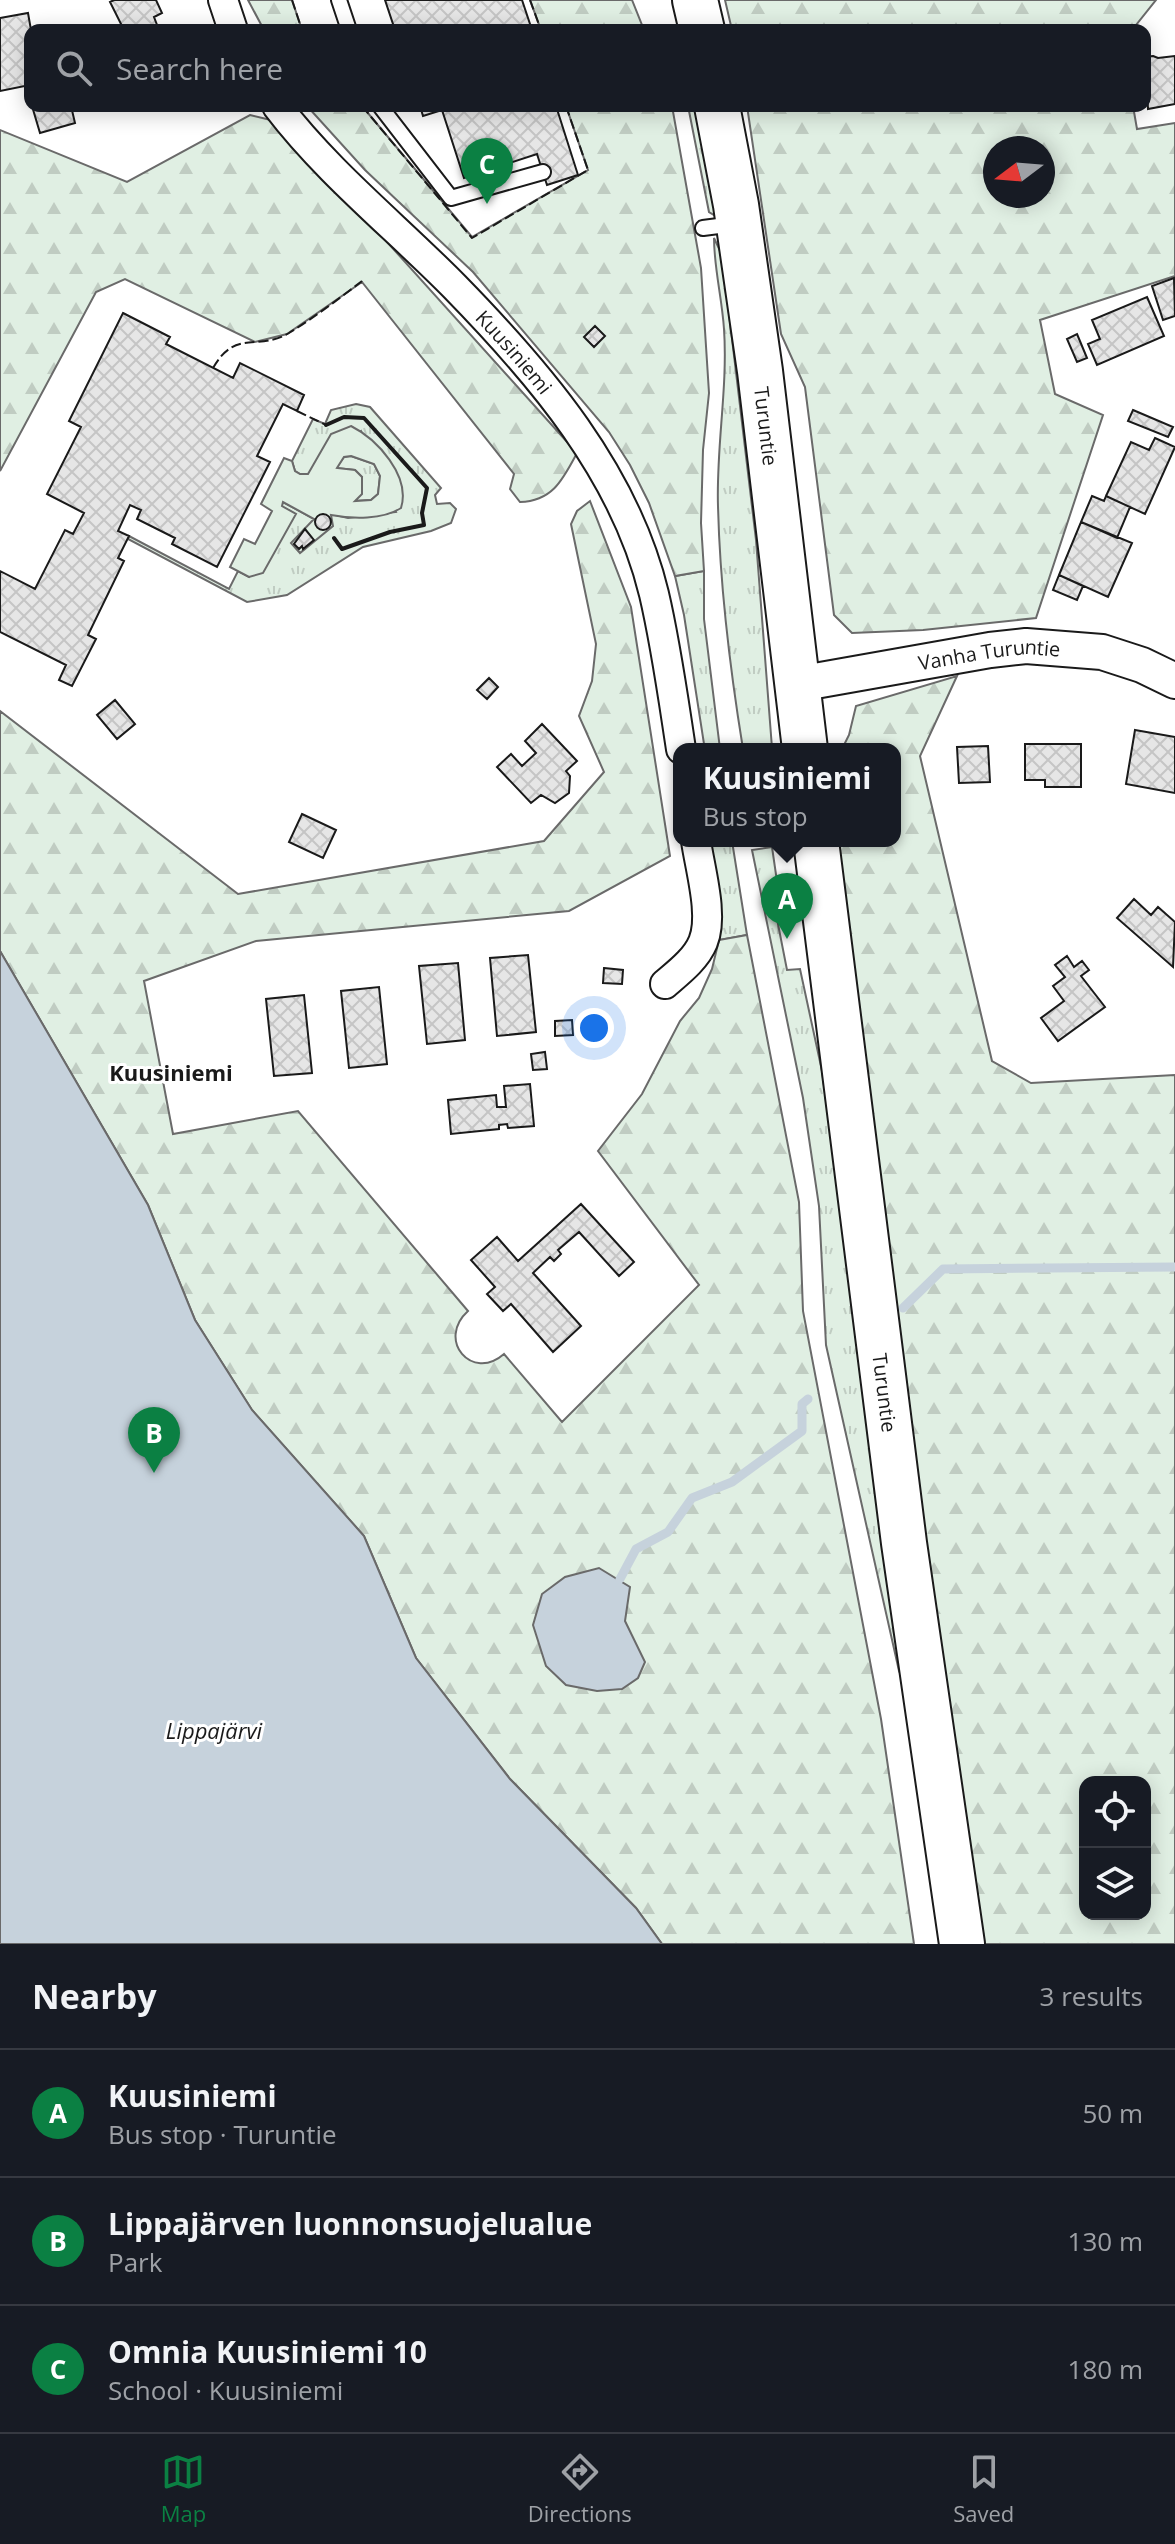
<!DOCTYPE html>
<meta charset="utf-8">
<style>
:root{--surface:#171b24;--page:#20242c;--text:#f1f3f6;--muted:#9ea1a6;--line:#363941;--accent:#0b8043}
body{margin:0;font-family:"Open Sans",sans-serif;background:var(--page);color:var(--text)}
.controls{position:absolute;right:24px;bottom:24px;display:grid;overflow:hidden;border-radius:16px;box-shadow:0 4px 20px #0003}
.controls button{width:72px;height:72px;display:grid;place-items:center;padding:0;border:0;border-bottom:2px solid var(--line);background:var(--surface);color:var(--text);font:40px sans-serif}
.compass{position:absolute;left:983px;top:136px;width:72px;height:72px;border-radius:50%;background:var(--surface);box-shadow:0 4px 20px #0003;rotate:254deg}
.you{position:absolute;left:594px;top:1028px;width:28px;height:28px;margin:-20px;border:6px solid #fff;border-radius:50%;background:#1a73e8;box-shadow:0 0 0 12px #1a73e833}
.badge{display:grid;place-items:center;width:52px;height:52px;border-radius:50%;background:var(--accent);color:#fff;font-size:26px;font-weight:700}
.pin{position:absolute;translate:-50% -66px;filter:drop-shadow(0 2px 4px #0008)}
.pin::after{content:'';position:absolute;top:42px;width:28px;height:24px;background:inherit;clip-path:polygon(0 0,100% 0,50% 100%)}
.popup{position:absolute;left:673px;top:743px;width:228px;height:104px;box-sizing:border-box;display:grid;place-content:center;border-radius:16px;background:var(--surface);filter:drop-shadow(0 2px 6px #0005);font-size:26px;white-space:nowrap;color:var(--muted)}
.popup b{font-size:30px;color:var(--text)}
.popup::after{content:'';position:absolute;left:50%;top:100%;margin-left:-16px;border:16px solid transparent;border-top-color:var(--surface)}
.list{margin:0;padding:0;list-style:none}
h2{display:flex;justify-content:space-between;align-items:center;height:104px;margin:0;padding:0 32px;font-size:34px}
h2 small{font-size:26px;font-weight:400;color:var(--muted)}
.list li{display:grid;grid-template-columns:52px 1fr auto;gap:24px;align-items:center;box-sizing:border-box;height:128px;padding:0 32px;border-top:2px solid var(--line)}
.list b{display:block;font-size:30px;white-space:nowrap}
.list p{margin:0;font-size:26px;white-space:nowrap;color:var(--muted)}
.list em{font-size:26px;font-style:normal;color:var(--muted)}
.icon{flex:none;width:44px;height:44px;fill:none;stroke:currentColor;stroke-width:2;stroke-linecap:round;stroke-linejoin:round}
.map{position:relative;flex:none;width:1175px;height:1944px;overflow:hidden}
.search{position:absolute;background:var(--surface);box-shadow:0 4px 20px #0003;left:24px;right:24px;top:24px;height:88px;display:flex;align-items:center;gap:20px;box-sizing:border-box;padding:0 28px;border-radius:16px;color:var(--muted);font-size:30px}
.sheet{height:488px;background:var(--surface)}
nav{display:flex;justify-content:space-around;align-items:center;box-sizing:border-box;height:112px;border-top:2px solid var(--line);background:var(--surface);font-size:22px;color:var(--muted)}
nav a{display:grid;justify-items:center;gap:4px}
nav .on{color:var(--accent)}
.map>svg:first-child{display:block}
.grass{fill:url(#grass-tufts);stroke:#6a6a6a;stroke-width:2}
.forest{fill:url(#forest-firs);stroke:#6a6a6a;stroke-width:2;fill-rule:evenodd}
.green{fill:#e0efe3;stroke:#6a6a6a;stroke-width:2;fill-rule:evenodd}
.water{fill:#c6d2dc;stroke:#6a6a6a;stroke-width:2}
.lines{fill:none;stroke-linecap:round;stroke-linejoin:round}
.stream{stroke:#c6d2dc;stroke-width:9}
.building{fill:url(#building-cross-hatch);stroke:#1a1a1a;stroke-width:2}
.service-casing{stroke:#1a1a1a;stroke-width:18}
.minor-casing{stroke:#1a1a1a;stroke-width:32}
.tertiary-casing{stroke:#1a1a1a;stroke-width:38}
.primary-casing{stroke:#1a1a1a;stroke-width:48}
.service{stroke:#fff;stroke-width:14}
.minor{stroke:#fff;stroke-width:28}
.tertiary{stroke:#fff;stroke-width:34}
.primary{stroke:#fff;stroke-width:44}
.fence{stroke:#1a1a1a;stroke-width:2;stroke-dasharray:10 4;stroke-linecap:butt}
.wall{stroke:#1a1a1a;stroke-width:4}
.labels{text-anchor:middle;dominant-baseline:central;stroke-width:6;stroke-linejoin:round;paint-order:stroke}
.street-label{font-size:20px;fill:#1a1a1a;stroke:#fff}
.neighbourhood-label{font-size:22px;font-weight:bold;fill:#1a1a1a;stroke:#fff}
.water-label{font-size:22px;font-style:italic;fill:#1a1a1a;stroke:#fff}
</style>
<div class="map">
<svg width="1175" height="1944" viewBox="0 0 1175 1944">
<defs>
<pattern id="grass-tufts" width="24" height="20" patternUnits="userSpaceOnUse" patternTransform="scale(2)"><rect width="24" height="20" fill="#e0efe3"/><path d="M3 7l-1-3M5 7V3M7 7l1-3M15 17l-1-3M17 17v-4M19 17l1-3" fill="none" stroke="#c0ccc2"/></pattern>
<pattern id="forest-firs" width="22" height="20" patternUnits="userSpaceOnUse" patternTransform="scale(2)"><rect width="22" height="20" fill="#e0efe3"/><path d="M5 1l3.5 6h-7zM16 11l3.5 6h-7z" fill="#c0ccc2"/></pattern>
<pattern id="building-cross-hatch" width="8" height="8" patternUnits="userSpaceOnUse" patternTransform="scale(2)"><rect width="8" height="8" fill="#e6e6e6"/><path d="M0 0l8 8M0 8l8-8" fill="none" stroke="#c5c5c5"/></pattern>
</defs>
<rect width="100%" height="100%" fill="#fff"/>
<path class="grass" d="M688,106H698L718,212L714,215L709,212Z
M714,238L722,255L756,540L772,748L743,749C730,669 720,587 718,506C716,447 728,388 724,329C722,298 714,268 714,238Z
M356,404L370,407L441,488L435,495L437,504L450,503L456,509L451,523L431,531L363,547L287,595L247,602L128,539L129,536L229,589L238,571L249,577L295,514L281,506L283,502L314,519L331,514L348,518L396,512L361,431L308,474H300L295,471L292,461L313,419L325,424L331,410Z
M351,456L374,464L380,476L378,494L371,500L354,501L362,477L355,470L336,468L344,457Z
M704,571V619L720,749H706L704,744L684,615L675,576Z
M706,841H732L747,935L719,940L720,927Z
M772,847L780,902L777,919L787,970L800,969L822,1071L905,1683L899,1671L826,1345L819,1206L803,1098L752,850Z"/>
<path class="forest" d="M248,0H292L302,30H264Z
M530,0H632L644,30H541Z
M725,0H1156L1132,30H732Z
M307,106H362L472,237L588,170L566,106H672L701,268L709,393L703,450L701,523L704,571L675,576L649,503L630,465L609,432L473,272L365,170Z
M747,106H1133L1137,129L1175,123V276L1040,320L1055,394L1103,415L1036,618L923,630L852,633L834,615L805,387L781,334ZM995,148H1043V196H995Z
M250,115L279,122L577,453C563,479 553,501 520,502L510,489L514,474L362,282L287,334L255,342L125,279L96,292L0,471V130L127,182Z
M590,501L631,607L670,856L569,911L256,941L144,981L173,1134L298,1111L468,1311C436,1340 472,1382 504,1354L562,1422L699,1285L598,1151L642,1094L680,1021L699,998L712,969L719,940L747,935L799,1202L803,1311L881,1719L914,1944H662L636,1908L510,1779L416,1658L364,1536L252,1410L195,1320L148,1205L0,951V711L238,894L544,841L604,772L579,716L592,681L596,644L571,524L577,511Z
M957,676L920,756L992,1061L1031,1083L1175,1075V1944H981L954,1786L837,841H895V749H842L849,735L856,706ZM1085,1782H1145V1914H1085Z"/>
<path class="green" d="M351,426C377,439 411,476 401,508C383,520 352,519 331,515L333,526L300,553L291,543L314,519L283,502L282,506L296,514L263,573L249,577L230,567L244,539L255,544L272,511L261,504L284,458L292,461L295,471L300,474H308L331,434ZM351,456L374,464L380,476L378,494L371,500L355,501L362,494V477L355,470L337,468L344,457Z"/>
<path class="water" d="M0,951L148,1205L195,1320L252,1410L364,1536L416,1658L510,1779L636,1908L662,1944H0Z
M599,1568L630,1587L625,1621L645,1662L638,1678L622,1689L597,1691L566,1685L546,1666L533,1625L542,1594L565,1577Z"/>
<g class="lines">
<path class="stream" d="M903,1308L943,1269L1175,1267
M620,1579L636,1549L668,1532L692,1498L732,1482L802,1431V1404L808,1399"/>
</g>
<path class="building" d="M114,0H156L162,13L154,17L159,30H124L110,2Z
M385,0H522L532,30H395Z
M28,13L31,30L30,85L0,91V18Z
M1153,56L1158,58L1175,56V104L1148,109L1145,57Z
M32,106H71L75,123L40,133Z
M420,106H556L578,175L547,185L537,154L464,178L442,110L423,116Z
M1174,278L1175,316L1163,320L1152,286Z
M1147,297L1164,336L1097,365L1088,344L1100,339L1092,320Z
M123,313L170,337L166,344L233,378L240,363L304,395L297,411L283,404L257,456L270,462L217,567L172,544L175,538L137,519L141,510L130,505L118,531L129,536L118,558L124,561L88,635L96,639L72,686L59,680L66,665L0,632V571L35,589L65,530L73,534L84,513L47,494L81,427L69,421Z
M595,326L605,336L594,347L584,337Z
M1077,334L1087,358L1077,362L1067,339Z
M1133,410L1173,427L1168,437L1128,421Z
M1155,438L1175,447L1145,514L1106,496L1131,442L1149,450Z
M1092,496L1104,501L1106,496L1130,507L1117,538L1081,522Z
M315 522a8 8 0 1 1 16 0a8 8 0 1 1-16 0Z
M1081,522L1132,543L1108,597L1059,575Z
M305,529L314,540L303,549L302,546L299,549L294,544Z
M1059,575L1083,586L1077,600L1053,590Z
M489,678L498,687L487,699L477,690Z
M115,700L135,724L117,739L97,715Z
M542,724L577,761L566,771L570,776L569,793L555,803L541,795L531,803L497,767L511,754L522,766L536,753L525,741Z
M1135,730L1175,737V793L1126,784Z
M1025,744H1081V787H1045V780H1025Z
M988,746L990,782L959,783L957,747Z
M302,814L336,830L323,858L289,842Z
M1134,899L1151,915L1158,907L1175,922L1173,967L1117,918Z
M528,955L536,1032L497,1036L490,958Z
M1067,956L1074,967L1082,961L1089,970L1081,976L1105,1007L1058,1041L1041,1018L1064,1001L1053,986L1065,977L1055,965Z
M458,963L465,1040L427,1044L419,966Z
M604,968L623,970L622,984L603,983Z
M379,987L387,1064L349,1068L341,991Z
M304,995L312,1073L274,1076L266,999Z
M572,1020L573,1035L555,1036V1021Z
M545,1052L547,1069L533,1070L531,1054Z
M530,1084L534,1126L508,1128L507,1124L499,1125V1129L451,1134L448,1100L496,1095L497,1107H506L504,1086Z
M581,1204L634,1262L619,1276L579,1232L558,1250L561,1254L554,1261L550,1257L533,1273L581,1326L553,1352L511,1304L503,1311L487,1294L495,1287L471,1260L497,1237L518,1261Z"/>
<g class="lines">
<defs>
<path id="service" d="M339,0L349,30
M380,106L451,198L543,172
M703,228L734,224"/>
<g id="minor">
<path d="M223,0L233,30"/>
<path id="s1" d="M277,106C328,173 396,227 455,287C540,374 625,473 654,594C666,645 673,697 681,749"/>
<path d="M665,984C679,972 696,959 703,942C714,916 700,869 696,841"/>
</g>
<g id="tertiary">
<path id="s2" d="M798,684L990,650L1026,646L1102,652L1142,665L1175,681"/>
</g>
<g id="primary">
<path d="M695,0L702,30"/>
<path id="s3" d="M717,106L736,205L760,371L805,749"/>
<path id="s4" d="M816,841L904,1543L962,1944"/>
</g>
</defs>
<use href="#service" class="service-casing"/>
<use href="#minor" class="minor-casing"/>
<use href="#tertiary" class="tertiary-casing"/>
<use href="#primary" class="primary-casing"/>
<use href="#service" class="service"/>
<use href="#minor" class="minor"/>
<use href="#tertiary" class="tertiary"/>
<use href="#primary" class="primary"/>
<path class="fence" d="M292,0L302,30
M530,0L541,30
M362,106L472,238L588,170L566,106
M213,368C236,328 257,352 289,333C312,319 340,298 362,281
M297,411L326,425"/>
<path class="wall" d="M326,425L344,417L364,418L427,488L422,513L424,525L390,532L342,549L334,538"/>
</g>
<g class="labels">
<g class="street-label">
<text stroke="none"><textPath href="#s1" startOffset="342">Kuusiniemi</textPath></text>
<text stroke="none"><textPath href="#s3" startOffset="324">Turuntie</textPath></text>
<text stroke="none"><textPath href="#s2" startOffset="194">Vanha Turuntie</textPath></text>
<text stroke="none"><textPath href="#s4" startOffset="556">Turuntie</textPath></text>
</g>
<g class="neighbourhood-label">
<text x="171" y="1072">Kuusiniemi</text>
</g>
<g class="water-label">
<text x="214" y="1730">Lippajärvi</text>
</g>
</g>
</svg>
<div class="controls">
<button><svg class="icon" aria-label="locate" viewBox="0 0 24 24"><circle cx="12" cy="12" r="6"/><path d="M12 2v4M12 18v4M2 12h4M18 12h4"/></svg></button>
<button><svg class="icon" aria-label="layers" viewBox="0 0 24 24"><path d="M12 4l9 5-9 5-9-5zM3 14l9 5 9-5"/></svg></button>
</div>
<svg class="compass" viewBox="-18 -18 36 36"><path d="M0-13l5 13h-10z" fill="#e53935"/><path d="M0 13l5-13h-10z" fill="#9ea1a6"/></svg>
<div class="you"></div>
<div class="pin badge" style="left:787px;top:939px">A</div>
<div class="popup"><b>Kuusiniemi</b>Bus stop</div>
<div class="pin badge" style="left:154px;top:1473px">B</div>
<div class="pin badge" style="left:487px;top:204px">C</div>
<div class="search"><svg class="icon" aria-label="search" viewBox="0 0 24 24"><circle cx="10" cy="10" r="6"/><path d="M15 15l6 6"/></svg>Search here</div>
</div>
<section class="sheet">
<h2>Nearby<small>3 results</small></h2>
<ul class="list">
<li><span class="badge">A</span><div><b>Kuusiniemi</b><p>Bus stop · Turuntie</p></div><em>50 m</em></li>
<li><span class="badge">B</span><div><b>Lippajärven luonnonsuojelualue</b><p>Park</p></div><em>130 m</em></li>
<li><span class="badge">C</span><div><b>Omnia Kuusiniemi 10</b><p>School · Kuusiniemi</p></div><em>180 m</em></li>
</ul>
</section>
<nav>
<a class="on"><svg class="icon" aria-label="map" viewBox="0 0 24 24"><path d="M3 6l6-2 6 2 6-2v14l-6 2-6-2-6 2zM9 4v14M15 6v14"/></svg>Map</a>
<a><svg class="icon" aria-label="directions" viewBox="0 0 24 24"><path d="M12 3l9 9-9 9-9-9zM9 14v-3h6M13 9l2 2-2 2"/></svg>Directions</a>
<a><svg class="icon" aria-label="saved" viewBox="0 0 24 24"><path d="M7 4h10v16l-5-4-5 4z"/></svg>Saved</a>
</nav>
